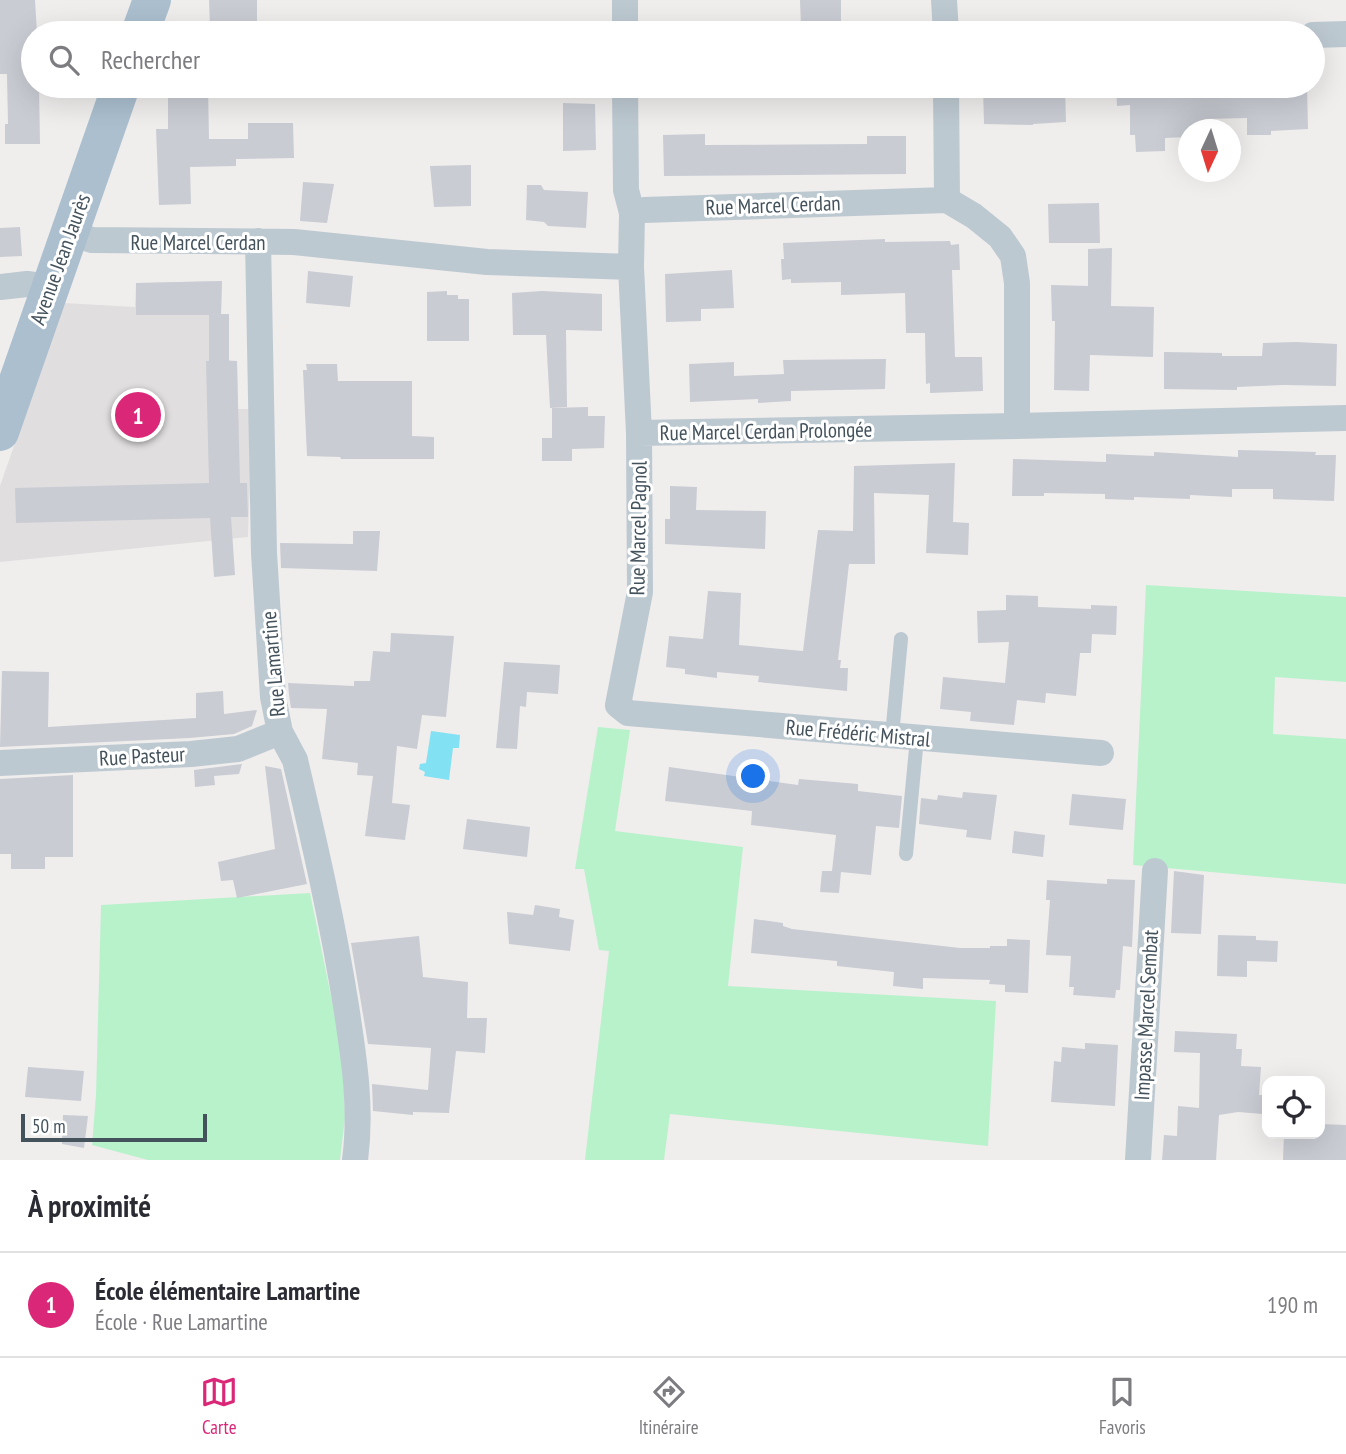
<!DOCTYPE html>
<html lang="fr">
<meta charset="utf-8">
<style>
:root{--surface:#fff;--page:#f2f2f3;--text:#2b2b33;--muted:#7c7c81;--line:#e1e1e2;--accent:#db2777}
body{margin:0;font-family:"PT Sans Narrow",sans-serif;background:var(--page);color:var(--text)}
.controls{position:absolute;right:21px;bottom:21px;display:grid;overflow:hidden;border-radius:14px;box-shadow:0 7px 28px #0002}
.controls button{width:63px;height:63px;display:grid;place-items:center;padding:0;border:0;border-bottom:2px solid var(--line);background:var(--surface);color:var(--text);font:35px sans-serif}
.compass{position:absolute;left:1178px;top:119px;width:63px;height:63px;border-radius:50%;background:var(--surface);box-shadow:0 7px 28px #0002;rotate:184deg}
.scale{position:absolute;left:21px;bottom:18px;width:186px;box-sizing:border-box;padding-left:7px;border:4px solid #44525c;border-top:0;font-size:19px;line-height:24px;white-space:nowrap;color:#44525c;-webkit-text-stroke:5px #fff;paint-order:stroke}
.you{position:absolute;left:754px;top:777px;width:24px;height:24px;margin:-18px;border:5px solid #fff;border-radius:50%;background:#1a73e8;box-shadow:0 0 0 10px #1a73e833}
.badge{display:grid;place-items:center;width:46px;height:46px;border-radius:50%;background:var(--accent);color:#fff;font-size:23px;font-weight:700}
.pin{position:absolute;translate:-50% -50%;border:4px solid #fff;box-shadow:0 2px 7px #0006}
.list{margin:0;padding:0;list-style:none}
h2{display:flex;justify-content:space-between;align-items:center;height:91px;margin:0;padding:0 28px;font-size:30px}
h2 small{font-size:23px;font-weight:400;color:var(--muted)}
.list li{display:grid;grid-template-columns:46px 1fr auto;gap:21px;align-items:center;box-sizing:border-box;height:105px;padding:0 28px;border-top:2px solid var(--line)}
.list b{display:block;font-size:26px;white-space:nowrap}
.list p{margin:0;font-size:23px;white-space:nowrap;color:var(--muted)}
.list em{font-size:23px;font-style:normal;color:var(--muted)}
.icon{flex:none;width:38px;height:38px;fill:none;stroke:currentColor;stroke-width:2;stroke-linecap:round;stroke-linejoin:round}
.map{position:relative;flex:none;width:1346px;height:1160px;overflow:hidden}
.search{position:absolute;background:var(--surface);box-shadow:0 7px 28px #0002;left:21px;right:21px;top:21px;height:77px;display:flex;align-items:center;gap:18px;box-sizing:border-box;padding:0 24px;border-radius:38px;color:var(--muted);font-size:26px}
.sheet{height:196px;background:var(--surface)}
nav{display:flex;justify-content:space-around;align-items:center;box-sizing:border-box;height:98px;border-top:2px solid var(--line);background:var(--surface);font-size:19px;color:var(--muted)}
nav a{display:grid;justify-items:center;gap:4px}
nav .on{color:var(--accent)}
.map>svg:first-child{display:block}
.education{fill:#e1dedf}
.green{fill:#b8f2cb}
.water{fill:#82e1f2}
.building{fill:#c9ccd3}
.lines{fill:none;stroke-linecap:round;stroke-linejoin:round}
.lane{stroke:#bdc9d1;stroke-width:14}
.street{stroke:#bdc9d1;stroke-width:26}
.primary{stroke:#abbfcf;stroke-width:38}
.labels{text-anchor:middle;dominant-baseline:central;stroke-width:6;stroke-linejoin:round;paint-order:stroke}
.street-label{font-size:21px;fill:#44525c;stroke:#fff}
</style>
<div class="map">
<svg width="1346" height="1160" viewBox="0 0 1346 1160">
<rect width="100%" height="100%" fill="#f0eded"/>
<path class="education" d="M222,281L221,314H229V360L237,361L238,409H252L248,537L0,562V486L64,303L135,307L136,283Z"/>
<path class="green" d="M1146,585L1346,597V682L1275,677L1273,734L1346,739V884L1133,865Z
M598,727L630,730L615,831L743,847L728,986L996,1001L988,1146L670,1114L664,1160H585L609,951L599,950L584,869H575Z
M310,893L343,1055L345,1118L340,1160H148L92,1145L96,1095L101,905Z"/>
<path class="water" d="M431,731L460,735L459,748H453L449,780L424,776L425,772L419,769L420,764L426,763Z"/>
<path class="building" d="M0,0H35L37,33H33V86H39L40,144H5V124H8L7,74H0Z
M209,0H257V24L210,26Z
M800,0H841V25L801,26Z
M168,86H208L209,139H248V123H293L294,158L236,159V166L190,167L191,204L159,205L156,129H168Z
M983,86H1065L1066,122L1033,124V125L984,124Z
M1116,86H1307L1308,129L1271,131V135H1247V118L1205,119L1206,130H1188V137L1165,138V151L1136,152L1135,135H1130V105L1117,106Z
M563,103L595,104L596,150L563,151Z
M705,134V145L867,144V136H906V174L664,176L663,135Z
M471,165V206L434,207L430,166Z
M303,182L334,184L327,223L300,221Z
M527,185H541L544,190L588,192L586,228L548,226L544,222L526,220Z
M1099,203L1100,243H1049L1048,204Z
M20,227L22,256L0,257V228Z
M885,239V242L950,241L951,245L959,244L960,270H952L955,357H982L983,391L930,393V383L926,384L925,333H906L905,293L841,295V282L791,283V279L782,280L781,259H784L783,243Z
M1112,248L1111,306L1154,307L1153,357L1090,355L1089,391L1054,390L1055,321H1052L1051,285L1088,286V249Z
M732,270L734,308L701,309V321L666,322L665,274Z
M308,271L353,276L350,307L306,303Z
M222,281L221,314H229V361H237L240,483H247L248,517H231L235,575L214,577L210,518L16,523L15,488L209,483L206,361H209V315H136V283Z
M447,291V295H458V299H469V341H427V292Z
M542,291L602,294V331L566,330L567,407L550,408L546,335H513L512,293Z
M1296,342L1337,344L1336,386L1284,385L1237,387V390L1164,389V352L1222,353V356H1262L1263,343Z
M886,359L885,389L791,391V401L758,403V399L690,402L689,364L734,362V376L784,374L783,360Z
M306,364H337L338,381H412V436L434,437V459H341L340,457L307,456L303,370H307Z
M588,407V416H605L604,448L572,449V461H542V438H552V408Z
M1238,450L1316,452L1315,455H1336L1334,501L1273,499V489H1232V497L1190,495V499L1134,497V500L1105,499V494L1044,493V496H1012L1013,459L1106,462V454L1154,456V452L1238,457Z
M955,463L953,522L969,523L968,555L926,553L929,495L874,493L875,564H849L838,660H841L840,668H848L847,691L758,682L759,676L717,672V678L685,674V669L666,667L669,636L703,639L708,591L741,593L739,645L803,651L818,530L853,531L854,466Z
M670,486L697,487L696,510L766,511L765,549L665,544V519H670Z
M353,531H380L377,571L281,568L280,543L353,544Z
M1006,595L1038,596V607L1091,609V605L1117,606L1116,635L1092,634L1091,653H1080L1076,696L1046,693L1045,703L1017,700L1014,725L970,721L971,712L940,709L943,677L1005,683L1009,642L978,643L977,611L1006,610Z
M391,633L454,636L446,717L422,715L417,749L397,746L392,803L410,805L405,840L365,836L373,776L357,775L358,763L322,759L327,709L291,708L289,695L288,683L354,686V681H370L373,651L390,652Z
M504,662L560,665L558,694L527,692L526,707L520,706L517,749L496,748Z
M2,671L49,672L48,727L196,718V693L223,691L224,714L257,710L252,726L234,734L190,738L0,747Z
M242,764L239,774L214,776L215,785L195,787L194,770Z
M265,766L281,769L307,884L237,898L233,880L221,881L218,862L275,849Z
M669,767L798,785L799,779L858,784V791L902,796L899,828L876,826L871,875L841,872L839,893L820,892L822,871H832L836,835L751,825L752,811L665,801Z
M73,775V857H45V869H11V854H0V779Z
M963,792L997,795L991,840L966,837L967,830L919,824L921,798L937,800L938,795L962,798Z
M1072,794L1126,799L1123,830L1069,825Z
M467,819L530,827L527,857L463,849Z
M1014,831L1045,835L1043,857L1012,853Z
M1174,871L1204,875L1201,934L1171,933Z
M1107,879L1135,880L1132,947L1123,946L1120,990H1116L1115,998L1073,995L1074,987H1069L1071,956L1046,955L1050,900H1046L1047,880L1107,884Z
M535,905L560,909L559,917L574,920L570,951L509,944L507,912L533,915Z
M754,919L783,923V926L792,929L960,948H990V946H1007V939L1030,940L1028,993L1005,992V985L989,984L990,980L923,978V989L893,986L894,972L837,966V961L751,953Z
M1218,935L1256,936V940L1278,941L1277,962L1247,961V977L1217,976Z
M419,936L423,977L468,982L467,1018H487L485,1053L456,1051L449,1113L413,1112V1115L373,1111L372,1084L428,1090L431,1048L368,1044L351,943Z
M1175,1031L1237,1034L1236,1049H1242L1241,1066L1261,1067L1259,1095H1264L1263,1114L1238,1112L1219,1115L1216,1160H1162L1164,1135L1177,1136L1178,1106L1199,1108L1200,1053L1174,1052Z
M1085,1043L1118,1045L1115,1106L1051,1102L1054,1061L1061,1062L1062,1047L1085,1049Z
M28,1067L84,1071L81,1101L25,1097Z
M63,1115L88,1116L84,1148L62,1144Z
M1320,1124L1346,1125V1160H1283L1284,1134H1320Z"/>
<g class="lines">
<path class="lane" d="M892,736L901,639
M906,854L917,738"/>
<path class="street" d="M625,0V33
M944,0L946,33
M1313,35L1346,34
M625,86L626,190L632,213
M946,86L947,200
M69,233L92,240L294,242L487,262L631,267L632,213L644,210L947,200L974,216L1000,237L1013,256L1017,283V426L1346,418
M258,241L264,553L273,697L280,732L295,760C314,841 333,923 346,1006C354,1058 362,1108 355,1160
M631,267L639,433L1017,426
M0,287L27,284L49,287
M639,433L640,592L618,705L628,713L1101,753
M0,763L191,754L238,749L280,732
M1138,1160L1155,871"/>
<path class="primary" d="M140,33L152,0
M0,432L121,86"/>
</g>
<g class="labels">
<g class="street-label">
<text transform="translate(773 205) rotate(-2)">Rue Marcel Cerdan</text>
<text x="198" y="242">Rue Marcel Cerdan</text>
<text transform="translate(60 259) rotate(-70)">Avenue Jean Jaurès</text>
<text transform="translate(766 431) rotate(-1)">Rue Marcel Cerdan Prolongée</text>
<text transform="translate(638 528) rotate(-89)">Rue Marcel Pagnol</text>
<text transform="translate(273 664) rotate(-95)">Rue Lamartine</text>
<text transform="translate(858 733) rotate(5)">Rue Frédéric Mistral</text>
<text transform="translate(142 756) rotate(-3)">Rue Pasteur</text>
<text transform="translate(1146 1015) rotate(-87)">Impasse Marcel Sembat</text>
</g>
</g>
</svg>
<div class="controls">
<button><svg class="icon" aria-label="locate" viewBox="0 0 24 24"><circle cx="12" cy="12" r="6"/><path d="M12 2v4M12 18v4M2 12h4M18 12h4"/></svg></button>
</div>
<svg class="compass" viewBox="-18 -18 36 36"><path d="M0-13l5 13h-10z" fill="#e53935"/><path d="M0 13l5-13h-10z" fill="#7c7c81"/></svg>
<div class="scale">50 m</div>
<div class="you"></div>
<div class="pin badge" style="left:138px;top:415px">1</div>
<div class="search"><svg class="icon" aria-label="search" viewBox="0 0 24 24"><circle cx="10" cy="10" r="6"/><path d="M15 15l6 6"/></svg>Rechercher</div>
</div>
<section class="sheet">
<h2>À proximité<small></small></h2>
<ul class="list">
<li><span class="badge">1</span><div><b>École élémentaire Lamartine</b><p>École · Rue Lamartine</p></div><em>190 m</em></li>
</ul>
</section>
<nav>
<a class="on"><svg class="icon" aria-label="map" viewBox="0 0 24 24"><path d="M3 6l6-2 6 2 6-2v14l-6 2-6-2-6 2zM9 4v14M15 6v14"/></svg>Carte</a>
<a><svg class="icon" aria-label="directions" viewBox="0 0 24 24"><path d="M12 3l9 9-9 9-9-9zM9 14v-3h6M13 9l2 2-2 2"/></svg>Itinéraire</a>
<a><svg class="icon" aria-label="saved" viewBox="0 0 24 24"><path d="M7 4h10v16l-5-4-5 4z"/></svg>Favoris</a>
</nav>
